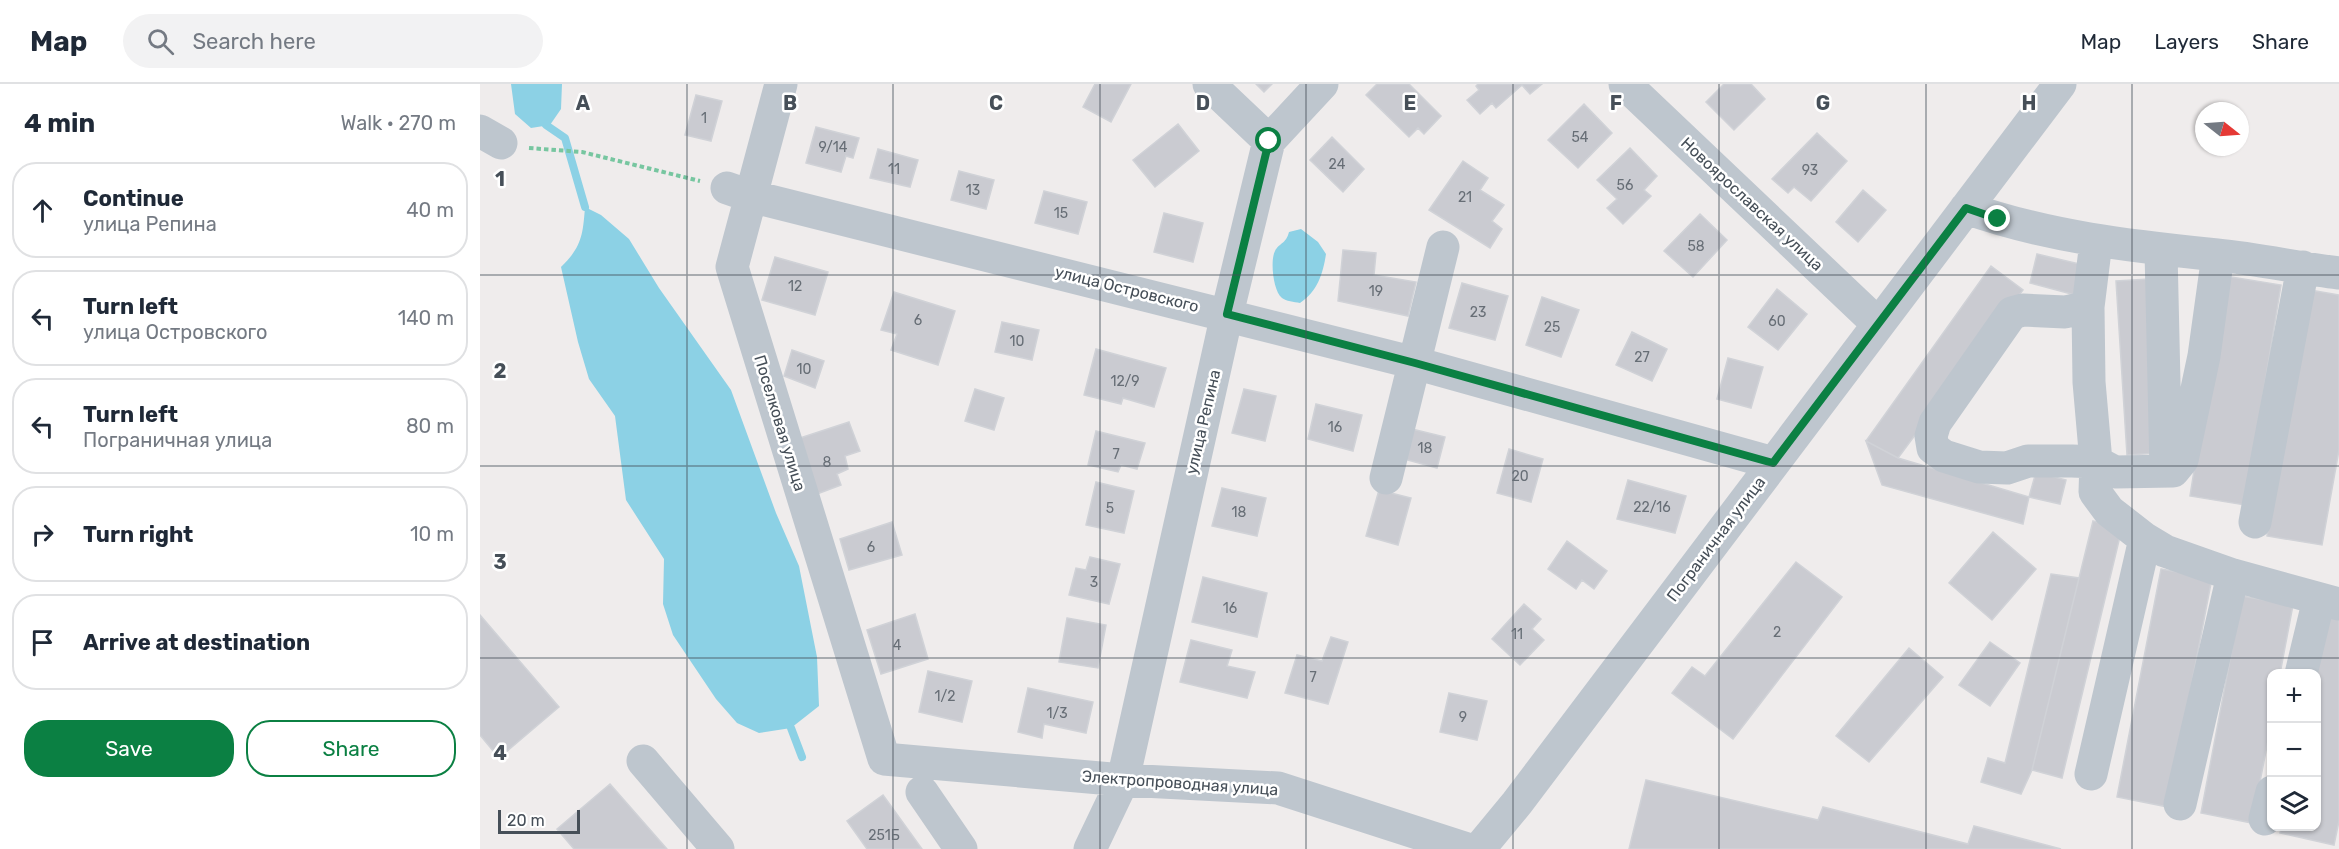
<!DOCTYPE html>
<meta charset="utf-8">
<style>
:root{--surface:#fff;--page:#f2f2f3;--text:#1f2937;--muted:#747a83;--line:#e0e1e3;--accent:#0b8043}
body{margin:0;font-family:Rubik,sans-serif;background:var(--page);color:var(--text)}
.controls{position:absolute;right:18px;bottom:18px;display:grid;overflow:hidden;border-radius:12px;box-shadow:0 2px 4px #0004}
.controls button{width:54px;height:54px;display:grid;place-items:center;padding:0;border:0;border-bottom:2px solid var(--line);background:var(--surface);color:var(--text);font:30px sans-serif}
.compass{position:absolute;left:1715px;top:18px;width:54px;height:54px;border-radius:50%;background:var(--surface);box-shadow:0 2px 4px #0004;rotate:107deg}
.scale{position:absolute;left:18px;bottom:15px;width:82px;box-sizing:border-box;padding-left:6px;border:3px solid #464f58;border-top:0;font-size:16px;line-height:21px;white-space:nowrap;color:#464f58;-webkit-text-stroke:4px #fff;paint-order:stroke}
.stop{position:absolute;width:18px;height:18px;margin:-14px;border:4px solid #0b8043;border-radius:50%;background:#fff}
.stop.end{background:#0b8043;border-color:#fff;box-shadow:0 2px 6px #0008}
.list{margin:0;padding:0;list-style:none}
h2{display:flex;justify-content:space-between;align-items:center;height:78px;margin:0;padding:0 24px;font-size:26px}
h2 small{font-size:20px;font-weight:400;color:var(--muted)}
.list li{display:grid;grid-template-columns:39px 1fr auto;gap:18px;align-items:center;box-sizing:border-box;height:96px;margin:0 12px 12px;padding:0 12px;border:2px solid var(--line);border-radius:24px}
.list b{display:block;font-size:22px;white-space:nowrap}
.list p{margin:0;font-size:20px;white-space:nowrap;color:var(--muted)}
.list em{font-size:20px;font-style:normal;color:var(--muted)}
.actions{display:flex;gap:12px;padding:18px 24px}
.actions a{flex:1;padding:14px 0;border:2px solid var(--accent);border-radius:24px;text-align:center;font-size:21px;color:var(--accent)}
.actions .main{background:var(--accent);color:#fff}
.icon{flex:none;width:33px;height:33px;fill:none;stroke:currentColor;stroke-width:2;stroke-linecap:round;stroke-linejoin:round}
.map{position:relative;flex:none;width:1859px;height:765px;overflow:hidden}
header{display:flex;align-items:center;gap:36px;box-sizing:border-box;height:84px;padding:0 30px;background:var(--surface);border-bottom:2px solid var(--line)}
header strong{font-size:28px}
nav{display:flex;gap:33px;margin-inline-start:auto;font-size:21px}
.search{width:420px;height:54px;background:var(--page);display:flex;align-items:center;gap:15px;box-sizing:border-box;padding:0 21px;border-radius:33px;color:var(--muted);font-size:22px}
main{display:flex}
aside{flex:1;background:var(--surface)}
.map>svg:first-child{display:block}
.water{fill:#8cd1e5}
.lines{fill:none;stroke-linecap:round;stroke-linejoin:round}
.stream{stroke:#8cd1e5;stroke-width:8}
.building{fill:#cacbd1;stroke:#d0d2d7;stroke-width:1.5}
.path{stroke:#77c6a0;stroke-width:4;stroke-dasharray:4.5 3;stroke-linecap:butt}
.minor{stroke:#bec6ce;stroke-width:33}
.route{stroke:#0b8043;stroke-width:8}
.grid{fill:none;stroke:#464f58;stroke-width:1.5;stroke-opacity:0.55}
.labels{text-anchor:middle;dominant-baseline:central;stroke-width:5;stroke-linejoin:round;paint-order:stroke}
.number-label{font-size:14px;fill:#676e76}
.street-label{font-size:16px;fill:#464f58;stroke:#fff}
.grid-label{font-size:20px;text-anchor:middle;font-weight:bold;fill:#464f58;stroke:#fff;stroke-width:5;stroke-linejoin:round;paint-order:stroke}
</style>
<header>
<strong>Map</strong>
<div class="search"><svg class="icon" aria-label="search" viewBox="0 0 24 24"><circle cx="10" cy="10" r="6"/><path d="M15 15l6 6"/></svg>Search here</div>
<nav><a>Map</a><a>Layers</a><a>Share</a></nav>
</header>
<main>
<aside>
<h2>4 min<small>Walk · 270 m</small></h2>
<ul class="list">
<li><svg class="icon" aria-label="ahead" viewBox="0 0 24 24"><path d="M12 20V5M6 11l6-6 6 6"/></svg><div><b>Continue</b><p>улица Репина</p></div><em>40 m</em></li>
<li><svg class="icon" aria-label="left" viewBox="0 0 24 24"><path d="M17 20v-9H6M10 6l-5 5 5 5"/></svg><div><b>Turn left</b><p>улица Островского</p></div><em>140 m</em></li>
<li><svg class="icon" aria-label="left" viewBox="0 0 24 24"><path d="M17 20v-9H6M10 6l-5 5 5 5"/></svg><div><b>Turn left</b><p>Пограничная улица</p></div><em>80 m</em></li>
<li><svg class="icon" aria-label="right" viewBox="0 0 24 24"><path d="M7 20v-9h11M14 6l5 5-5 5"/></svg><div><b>Turn right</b></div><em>10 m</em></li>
<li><svg class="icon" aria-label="arrive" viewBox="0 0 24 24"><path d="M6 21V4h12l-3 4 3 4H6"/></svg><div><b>Arrive at destination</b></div></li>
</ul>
<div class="actions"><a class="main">Save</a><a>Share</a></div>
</aside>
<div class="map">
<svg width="1859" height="765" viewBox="0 0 1859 765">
<rect width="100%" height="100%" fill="#efecec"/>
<path class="water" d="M31,0H82L81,25L70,41L51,44L35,30Z
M105,123L121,131L149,155L179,204L251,306L296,429L319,482L337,573L339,622L311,644L279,649L257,639L236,615L193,551L183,520L184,475L146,416L135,332L109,295L98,258L81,183C102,163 103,150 105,123Z
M821,145L838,158L846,170C843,190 837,208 820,219C814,218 806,217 802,214C793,207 790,176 795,167C799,159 806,160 809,148Z"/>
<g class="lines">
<path class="stream" d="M66,41L85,54L105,123
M311,644L322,673"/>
</g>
<path class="building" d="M615,0H651L631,38L603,23Z
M776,0H792L784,8Z
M897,0H929L961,32L944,50L938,44L929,53L886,11Z
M998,0H1062L1050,10L1042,1L1016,24L1012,19L1000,30L987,16L999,6L996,2Z
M1244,0H1271L1285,15L1254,46L1226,18Z
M216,11L242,17L231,57L205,51Z
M1104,20L1132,49L1098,84L1068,56Z
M698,40L719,67L675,103L653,76Z
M336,43L379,54L373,74L366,72L361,88L326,79Z
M1337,49L1367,77L1331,117L1314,103L1308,109L1292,95Z
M852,53L884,85L863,108L830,76Z
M1150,64L1177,92L1164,106L1171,112L1143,140L1127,124L1137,115L1117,96Z
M398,65L438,76L430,103L390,94Z
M983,77L1008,94L1000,106L1024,121L1012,137L1022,145L1010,164L949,126Z
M479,87L514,96L506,125L471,116Z
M1383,106L1406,126L1378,158L1356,138Z
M564,107L607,118L598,150L555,139Z
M684,129L723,139L713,178L674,168Z
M1220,130L1247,156L1213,193L1184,167Z
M863,166L896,169L894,191L936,198L928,232L858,217Z
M1557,170L1608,182L1599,212L1550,199Z
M295,173L348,188L335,231L282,216Z
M1511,182L1543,206L1418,374L1386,357Z
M1745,192L1801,201L1765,421L1710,412Z
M1669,195L1680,369L1647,371L1636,197Z
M982,199L1028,212L1015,256L969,244Z
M1297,205L1327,230L1298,266L1268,243Z
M1830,206L1859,211V366L1842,461L1787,452Z
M414,208L475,227L458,281L411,266L417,250L401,246Z
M1062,213L1099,226L1081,273L1046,261Z
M522,238L559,246L552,276L515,268Z
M1152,248L1187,265L1172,297L1136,281Z
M616,265L686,284L674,323L643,314L641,320L604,311Z
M312,266L344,277L335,304L304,292Z
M1248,274L1283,283L1271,324L1237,315Z
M495,305L524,314L514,346L485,337Z
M764,305L796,312L785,357L752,349Z
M836,320L882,331L873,367L828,355Z
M369,338L380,367L365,372L368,385L357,390L361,401L337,410L320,354Z
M932,345L965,353L957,384L924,375Z
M616,347L665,359L657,385L641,381L638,388L608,381Z
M1386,357L1418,374L1549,413L1543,440L1402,401Z
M1029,365L1063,375L1051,418L1017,409Z
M1556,388L1586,396L1580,420L1549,413Z
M1148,396L1206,412L1195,449L1137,435Z
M616,398L654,407L644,449L606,441Z
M742,404L786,414L777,452L732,442Z
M899,406L931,414L918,461L886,452Z
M1613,437L1642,444L1582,694L1552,686Z
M412,438L422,471L369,486L360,455Z
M1513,448L1556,485L1512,536L1469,499Z
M1087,457L1127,487L1114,505L1102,496L1096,505L1068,485Z
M610,473L640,480L629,520L589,511L596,484L606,486Z
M1316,478L1362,513L1253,655L1192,609L1212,583L1225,592Z
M1681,485L1732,494L1688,723L1637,713Z
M1571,490L1599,494L1552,686L1541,710L1501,698L1508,674L1525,679Z
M723,493L787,509L777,553L712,538Z
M1762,512L1813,521L1800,590H1792V636L1772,739L1721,729Z
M1044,520L1061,535L1052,545L1064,556L1040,581L1012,555Z
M435,530L448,575L401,590L387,546Z
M1847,530L1859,532V737L1854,761L1800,749L1802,742H1836V590Z
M0,531L79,623L19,674L0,651Z
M587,534L626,541L618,584L579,578Z
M851,553L868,558L848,620L805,609L817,571L842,577Z
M711,556L752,566L747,582L775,588L767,614L700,598Z
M1510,558L1540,579L1510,622L1479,601Z
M1429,564L1463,593L1389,678L1356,652Z
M448,587L492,597L482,638L439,628Z
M548,604L613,618L606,649L564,640L562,654L538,648Z
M969,609L1007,617L997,656L960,648Z
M1166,696L1338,736L1343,723L1488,760L1494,742L1581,765H1149Z
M130,700L187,765H94L77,745Z
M403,711L442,765H387L367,737Z"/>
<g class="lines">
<path class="path" d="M49,64L102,68L220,97"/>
<path class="minor" d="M301,0L252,183L404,675L643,696L798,704L987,765
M729,0L789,57
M1145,0L1398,240
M0,47L21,59
M247,104L270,112L935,279L1293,379
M1486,124C1568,153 1650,162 1737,171C1778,175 1818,184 1859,189
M1616,158L1608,223L1609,298L1616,378L1615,408L1629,427L1665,455L1685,467L1753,491L1859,520
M1681,167L1686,387
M1608,223L1585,228L1543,226L1532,229L1455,339L1451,352L1453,364L1464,372L1499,383L1527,384L1548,377H1592L1616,378L1635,388L1693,387L1702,376L1724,272L1738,171
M906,394L963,163
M1775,438L1823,183
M1821,590L1839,515
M163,677L238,765
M1611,690L1665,455
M442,708L481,765
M1700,720L1753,491
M1785,735L1792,708
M610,765L643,696L747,230L789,57L842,0
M999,765L1037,719L1580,0"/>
</g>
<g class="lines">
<path class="route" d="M789,57L747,230L935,279L1293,379L1486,124L1518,135"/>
</g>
<path class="grid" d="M207,0V765M413,0V765M620,0V765M826,0V765M1033,0V765M1239,0V765M1446,0V765M1652,0V765M0,191H1859M0,382H1859M0,574H1859"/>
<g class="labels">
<g class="number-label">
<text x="224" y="34">1</text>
<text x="1100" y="53">54</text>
<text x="353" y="63">9/14</text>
<text x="857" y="80">24</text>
<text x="414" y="85">11</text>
<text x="1330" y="86">93</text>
<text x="1145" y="101">56</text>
<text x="493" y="106">13</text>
<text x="985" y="113">21</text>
<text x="581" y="129">15</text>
<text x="1216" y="162">58</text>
<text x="315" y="202">12</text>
<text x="896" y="207">19</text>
<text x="998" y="228">23</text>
<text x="438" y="236">6</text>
<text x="1297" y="237">60</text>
<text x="1072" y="243">25</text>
<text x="537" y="257">10</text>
<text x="1162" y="273">27</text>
<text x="324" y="285">10</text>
<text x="645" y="297">12/9</text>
<text x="855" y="343">16</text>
<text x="945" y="364">18</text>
<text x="636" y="370">7</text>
<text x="347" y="378">8</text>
<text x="1040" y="392">20</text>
<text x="1172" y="423">22/16</text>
<text x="630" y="424">5</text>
<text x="759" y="428">18</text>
<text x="391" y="463">6</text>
<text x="614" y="498">3</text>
<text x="750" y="524">16</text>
<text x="1297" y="548">2</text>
<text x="1037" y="550">11</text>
<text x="417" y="561">4</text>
<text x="833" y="593">7</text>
<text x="465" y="612">1/2</text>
<text x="577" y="629">1/3</text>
<text x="983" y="633">9</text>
<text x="404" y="751">251Б</text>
</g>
<g class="street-label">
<text transform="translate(1272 120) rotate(43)">Новоярославская улица</text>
<text transform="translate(647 205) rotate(14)">улица Островского</text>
<text transform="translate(723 338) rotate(-77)">улица Репина</text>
<text transform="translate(300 339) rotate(73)">Поселковая улица</text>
<text transform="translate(1236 455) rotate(-53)">Пограничная улица</text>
<text transform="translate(700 699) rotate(4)">Электропроводная улица</text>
</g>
</g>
<g class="grid-label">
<text x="103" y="26">A</text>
<text x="310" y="26">B</text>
<text x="516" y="26">C</text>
<text x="723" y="26">D</text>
<text x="930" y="26">E</text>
<text x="1136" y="26">F</text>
<text x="1343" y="26">G</text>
<text x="1549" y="26">H</text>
<text x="20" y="102">1</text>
<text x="20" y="294">2</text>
<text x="20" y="485">3</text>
<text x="20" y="676">4</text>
</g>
</svg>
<div class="controls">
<button>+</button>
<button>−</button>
<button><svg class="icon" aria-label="layers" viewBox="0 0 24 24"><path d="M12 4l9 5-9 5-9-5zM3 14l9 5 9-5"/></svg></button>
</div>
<svg class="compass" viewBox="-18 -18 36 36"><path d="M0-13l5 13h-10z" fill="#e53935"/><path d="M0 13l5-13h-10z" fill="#747a83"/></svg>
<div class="scale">20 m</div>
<div class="stop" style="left:789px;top:57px"></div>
<div class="stop end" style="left:1518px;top:135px"></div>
</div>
</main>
